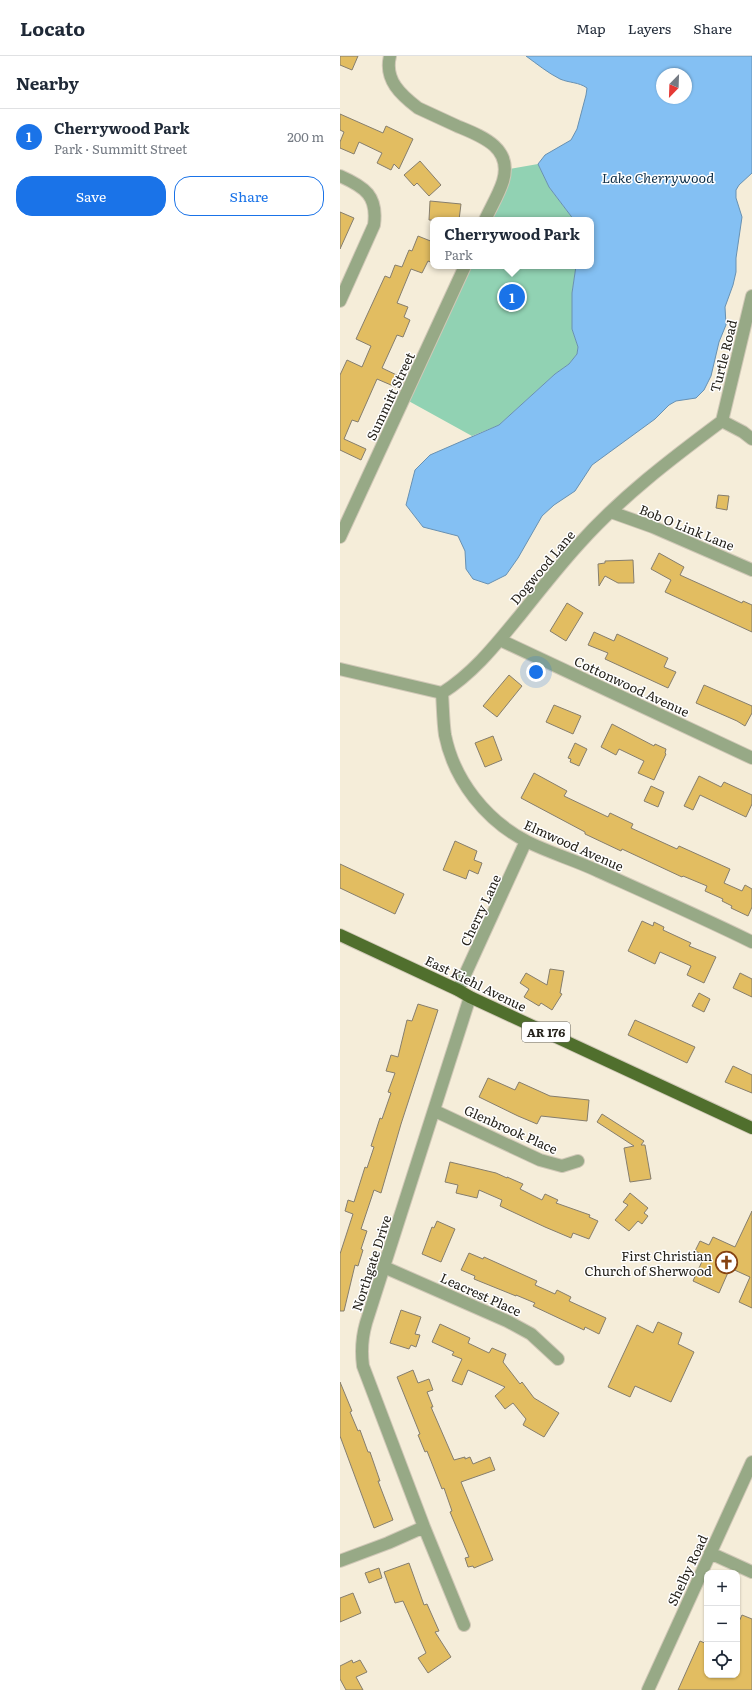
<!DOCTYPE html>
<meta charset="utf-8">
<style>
:root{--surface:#fff;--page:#f6f6f7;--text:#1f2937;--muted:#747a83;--line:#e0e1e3;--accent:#1a73e8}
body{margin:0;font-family:Literata,serif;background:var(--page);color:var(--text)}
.controls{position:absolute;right:12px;bottom:12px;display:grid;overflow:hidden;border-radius:8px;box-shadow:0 1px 3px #0004}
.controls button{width:36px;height:36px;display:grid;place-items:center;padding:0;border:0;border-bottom:1px solid var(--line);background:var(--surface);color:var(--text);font:20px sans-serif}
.compass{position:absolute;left:316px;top:12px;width:36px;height:36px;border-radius:50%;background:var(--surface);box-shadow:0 1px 3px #0004;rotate:203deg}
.you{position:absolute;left:196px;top:616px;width:14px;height:14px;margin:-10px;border:3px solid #fff;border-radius:50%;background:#1a73e8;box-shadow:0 0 0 6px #1a73e833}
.badge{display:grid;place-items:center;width:26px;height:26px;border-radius:50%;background:var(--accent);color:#fff;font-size:13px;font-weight:700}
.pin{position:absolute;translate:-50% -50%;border:2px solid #fff;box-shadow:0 1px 4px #0006}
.popup{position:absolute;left:90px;top:161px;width:164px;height:52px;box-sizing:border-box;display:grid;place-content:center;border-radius:8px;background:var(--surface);filter:drop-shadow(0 1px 3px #0005);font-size:13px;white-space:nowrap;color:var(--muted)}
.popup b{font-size:15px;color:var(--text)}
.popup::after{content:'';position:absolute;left:50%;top:100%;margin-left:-8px;border:8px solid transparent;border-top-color:var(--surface)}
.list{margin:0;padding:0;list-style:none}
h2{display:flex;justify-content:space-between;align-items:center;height:52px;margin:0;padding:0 16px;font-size:17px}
h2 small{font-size:13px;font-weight:400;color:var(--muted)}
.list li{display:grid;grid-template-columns:26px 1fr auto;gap:12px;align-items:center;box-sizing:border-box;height:56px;padding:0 16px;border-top:1px solid var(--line)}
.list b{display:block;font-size:15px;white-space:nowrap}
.list p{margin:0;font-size:13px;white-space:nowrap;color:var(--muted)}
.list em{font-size:13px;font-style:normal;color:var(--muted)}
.actions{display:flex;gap:8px;padding:12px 16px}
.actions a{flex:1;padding:9px 0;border:1px solid var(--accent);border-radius:16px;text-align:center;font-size:14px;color:var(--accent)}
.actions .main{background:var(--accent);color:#fff}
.icon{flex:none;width:22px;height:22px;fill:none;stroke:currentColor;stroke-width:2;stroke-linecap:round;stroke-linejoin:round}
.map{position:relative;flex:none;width:412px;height:1634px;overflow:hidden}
header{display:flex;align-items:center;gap:24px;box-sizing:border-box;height:56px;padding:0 20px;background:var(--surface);border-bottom:1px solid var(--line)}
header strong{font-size:19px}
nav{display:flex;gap:22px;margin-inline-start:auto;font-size:14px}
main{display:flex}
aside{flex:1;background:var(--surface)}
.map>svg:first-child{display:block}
.green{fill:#91d2b3}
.water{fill:#84c0f3;stroke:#6891b2;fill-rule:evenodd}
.building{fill:#e2bd61;stroke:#867e6d}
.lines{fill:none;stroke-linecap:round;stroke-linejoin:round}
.street-casing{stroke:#d0c8b7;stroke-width:14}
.primary-casing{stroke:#d0c8b7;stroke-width:14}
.street{stroke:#97a986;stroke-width:12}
.primary{stroke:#506f2d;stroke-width:12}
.labels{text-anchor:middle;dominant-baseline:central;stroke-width:3;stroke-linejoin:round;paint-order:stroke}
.shield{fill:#fff;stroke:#66645f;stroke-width:1}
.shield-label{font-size:12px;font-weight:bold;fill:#25221b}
.street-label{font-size:13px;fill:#25221b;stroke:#fff}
.poi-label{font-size:13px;fill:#25221b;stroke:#fff;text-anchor:end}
.water-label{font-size:14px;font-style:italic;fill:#0e2f48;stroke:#fff}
</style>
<header>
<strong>Locato</strong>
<nav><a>Map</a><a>Layers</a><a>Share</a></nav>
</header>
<main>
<aside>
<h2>Nearby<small></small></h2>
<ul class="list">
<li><span class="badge">1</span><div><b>Cherrywood Park</b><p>Park · Summitt Street</p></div><em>200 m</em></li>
</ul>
<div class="actions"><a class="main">Save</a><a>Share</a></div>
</aside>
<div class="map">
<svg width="412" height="1634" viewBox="0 0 412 1634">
<rect width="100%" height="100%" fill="#f5edd9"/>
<path class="green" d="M198,108L209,131L234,164H145L164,114Z
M125,210H236L232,237V273L238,291L237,298L229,308L215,318L159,369L132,380L65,343Z"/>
<path class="water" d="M186,0H412V117L399,129L396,134V142L402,161L396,202V216L393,229L385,251L386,269L379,286L371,320L364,334L356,342L336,345L329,349L315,363L252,409L235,435L214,449L202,460L178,502L166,519L148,528L133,523L126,513L125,495L118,480L83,471L66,449L75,414L90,399L159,369L215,318L229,308L237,298L238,291L232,273V237L236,210H251V164H234L209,131L198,108L205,99L231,84L237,73L246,39L247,32C239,26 229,27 220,23C208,17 197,8 186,0ZM322,18H346V42H322Z"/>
<path class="building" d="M0,0H18L12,14L0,9Z
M0,58L43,77L46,70L73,83L59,113L54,108L51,114L37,107L42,97L19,86L14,98L0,92V86L4,76L0,74Z
M80,105L101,129L89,140L77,127L74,130L64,119Z
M90,145L121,148L119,164H89Z
M0,156L14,162L0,193Z
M78,180L93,186V207L88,205L82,217L71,213L57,247L68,251L64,261L70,264L63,281L57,279L42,312L63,322L58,332L37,323L18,366L12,364L4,383L26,393L21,404L0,394V319L7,304L22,311L31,290L16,283L22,270L45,220L50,222L55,209L62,211L69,194L72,195Z
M378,439L389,440L387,454L376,452Z
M319,497L344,511L340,519L402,547L403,545L412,549V576L325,536L331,524L311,513Z
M293,504L294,527H278L265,520L259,530L258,508L265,507V505Z
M227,547L243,557L226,585L210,575Z
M254,576L274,585L277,578L328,602L324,611L336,616L328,632L265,603L268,597L248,589Z
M169,619L182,630L157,661L143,650Z
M364,629L412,650V657L405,670L397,665L356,647Z
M214,649L241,660L233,678L206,666Z
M272,668L314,690L315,688L326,693L325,697L326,698L314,724L298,717L304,705L279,693L276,699L261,691Z
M153,680L162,704L145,711L135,687Z
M235,687L247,693L239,710L230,706L231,703L228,702Z
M194,717L227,735L224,740L268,761L270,757L293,768L291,772L337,793L339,790L390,813L384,827L402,835L405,829L412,833V851L408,860L391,852L392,850L382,845L383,843L365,835L367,830L343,820L342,821L282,793L281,795L245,778V776L181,742Z
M359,720L381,731L384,726L412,739V748L406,761L360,739L353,754L344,750Z
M311,730L324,736L318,751L304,745Z
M115,785L137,795L134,804L142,807L138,818L129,814L126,823L103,814Z
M0,808L64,838L55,858L0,832Z
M302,865L313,870L314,866L324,871L323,874L351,887L349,890L376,901L364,927L347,919L351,910L320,896L315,908L288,895Z
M210,913L224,915L220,937L222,938L212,954L201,947L199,950L184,941L189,933L180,927L186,917L207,929Z
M400,917L412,923V941L393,932Z
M359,937L370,943L364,956L352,950Z
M78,948L98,954L61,1068L41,1137L34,1134L21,1173L27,1175L21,1193L23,1194L18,1210L15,1209L4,1255H0V1198L13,1158L5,1155L8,1144L14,1146L25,1111L27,1112L34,1091L31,1090L40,1062L42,1063L51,1037L48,1036L55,1017L46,1015L51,999L58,1001L67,964L72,965Z
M295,964L355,991L347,1007L288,979Z
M393,1010L412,1019V1037L385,1026Z
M148,1022L175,1034L179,1026L210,1040L249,1044L247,1065L201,1060L197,1068L178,1060L139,1041Z
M262,1058L304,1085L301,1089H305L311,1123L290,1126L284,1092L294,1090L257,1066Z
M110,1106L156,1117L167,1122V1121L183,1128L180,1133L202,1144L205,1138L218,1144L216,1147L250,1159L249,1161L258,1165L249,1183L233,1177L231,1182L205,1171L160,1150L162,1144L139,1134L137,1142L116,1137L118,1129L105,1126Z
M290,1137L308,1152L304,1157L308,1160L302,1168L298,1165L289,1175L275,1164L288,1149L283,1146Z
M412,1155V1252L399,1246L410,1221L390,1212L379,1237L353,1225L365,1199L355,1195L360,1185L369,1189L373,1181L395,1191Z
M97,1165L115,1173L101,1206L82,1198L92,1171L94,1172Z
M129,1197L143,1203L144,1201L197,1225L195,1229L215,1238L217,1234L231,1241L229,1245L266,1262L259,1278L245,1271L244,1274L193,1250L195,1247L176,1239V1240L134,1223L135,1220L121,1214Z
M61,1254L81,1261L75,1278L80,1279L76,1291L71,1289L69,1293L50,1287Z
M318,1266L342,1277L338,1288L354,1296L331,1346L295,1330L290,1341L268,1331L297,1269L313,1277Z
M100,1268L130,1282L128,1287L149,1297L152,1292L166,1298L163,1306L180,1328L182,1326L194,1342L219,1357L204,1381L183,1369L186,1363L173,1347L165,1353L155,1340L165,1331L128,1314L122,1329L112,1325L122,1303L112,1299L114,1296L92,1286Z
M73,1314L78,1327L89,1323L93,1334L87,1336L93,1351H91L114,1404L125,1401V1403L130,1401L133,1408L150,1401L155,1414L121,1426L153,1504L134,1512L133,1510L128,1511L125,1502L129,1501L110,1456L112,1455L104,1432L102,1433L87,1395L85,1396L78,1379L80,1378L57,1321Z
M0,1326L12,1355L10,1356L18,1375L20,1374L28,1396H30L40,1425H38L53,1464L34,1472L0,1380Z
M69,1507L84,1549L87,1548L99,1575L95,1576L111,1601L88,1617L78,1602L86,1597L63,1545L55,1547L44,1516Z
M39,1512L42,1522L29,1527L25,1517Z
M13,1537L21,1557L0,1566V1542Z
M402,1559L412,1563V1634H338L360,1585L367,1588V1619H397V1570Z
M12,1604L13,1607L20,1604L27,1616L16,1621L23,1634H6L0,1623V1610Z"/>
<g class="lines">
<defs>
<path id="street" d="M50,0C44,24 61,39 78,52C91,58 104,64 117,70C141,80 173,91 163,125C159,138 151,151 145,164
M0,120C25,131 38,140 34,169L0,245
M382,365L412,240
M271,456L313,471L412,514
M0,481L125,210
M160,584L412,702
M0,613L102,637C135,616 157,587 181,558C200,534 219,510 239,488C281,441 331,403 382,365L403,376L412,383
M102,637C103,651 103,665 105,679C114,724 146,765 188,786C210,797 235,804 258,815C309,838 361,861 412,886
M118,934L186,785
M95,1055L200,1104L222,1110L238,1105
M44,1211L167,1265L191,1278L218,1303
M370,1497L412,1516
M0,1505L48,1487L84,1471
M124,1569L84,1471L23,1310C21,1295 22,1281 26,1267L130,941
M308,1634L412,1406"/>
<path id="primary" d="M0,879L118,934L130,941L412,1072"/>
</defs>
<use href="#street" class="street-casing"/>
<use href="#primary" class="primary-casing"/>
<use href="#street" class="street"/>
<use href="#primary" class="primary"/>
</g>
<defs>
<symbol id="church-ring" viewBox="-11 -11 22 22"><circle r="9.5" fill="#fff" stroke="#854211" stroke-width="1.5"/><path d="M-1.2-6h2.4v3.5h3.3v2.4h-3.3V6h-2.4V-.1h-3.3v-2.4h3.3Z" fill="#854211"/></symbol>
</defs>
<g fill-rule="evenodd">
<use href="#church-ring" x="374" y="1194" width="25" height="25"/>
</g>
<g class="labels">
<rect class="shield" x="182" y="966" width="48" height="20" rx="3"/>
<g class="shield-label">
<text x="206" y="976">AR 176</text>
</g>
<g class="street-label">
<text transform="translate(383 300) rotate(-76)">Turtle Road</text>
<text transform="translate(50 340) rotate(-65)">Summitt Street</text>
<text transform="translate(347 471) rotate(22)">Bob O Link Lane</text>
<text transform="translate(202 511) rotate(-50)">Dogwood Lane</text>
<text transform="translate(292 630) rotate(25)">Cottonwood Avenue</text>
<text transform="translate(234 789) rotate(24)">Elmwood Avenue</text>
<text transform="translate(140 854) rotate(-65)">Cherry Lane</text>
<text transform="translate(136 927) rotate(26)">East Kiehl Avenue</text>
<text transform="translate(171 1073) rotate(24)">Glenbrook Place</text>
<text transform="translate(31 1207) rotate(-72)">Northgate Drive</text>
<text transform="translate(141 1238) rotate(24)">Leacrest Place</text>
<text transform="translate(347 1514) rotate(-65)">Shelby Road</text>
</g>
<g class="poi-label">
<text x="372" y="1199">First Christian<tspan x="372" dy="15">Church of Sherwood</tspan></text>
</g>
<g class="water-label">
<text x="318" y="121">Lake Cherrywood</text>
</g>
</g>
</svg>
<div class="controls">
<button>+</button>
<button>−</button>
<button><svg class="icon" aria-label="locate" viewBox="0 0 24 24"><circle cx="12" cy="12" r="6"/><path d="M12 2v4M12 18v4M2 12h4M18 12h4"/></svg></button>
</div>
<svg class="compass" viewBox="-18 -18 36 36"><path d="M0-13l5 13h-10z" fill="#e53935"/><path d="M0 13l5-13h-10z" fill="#747a83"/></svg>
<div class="you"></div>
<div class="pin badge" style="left:172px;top:241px">1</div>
<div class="popup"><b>Cherrywood Park</b>Park</div>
</div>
</main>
